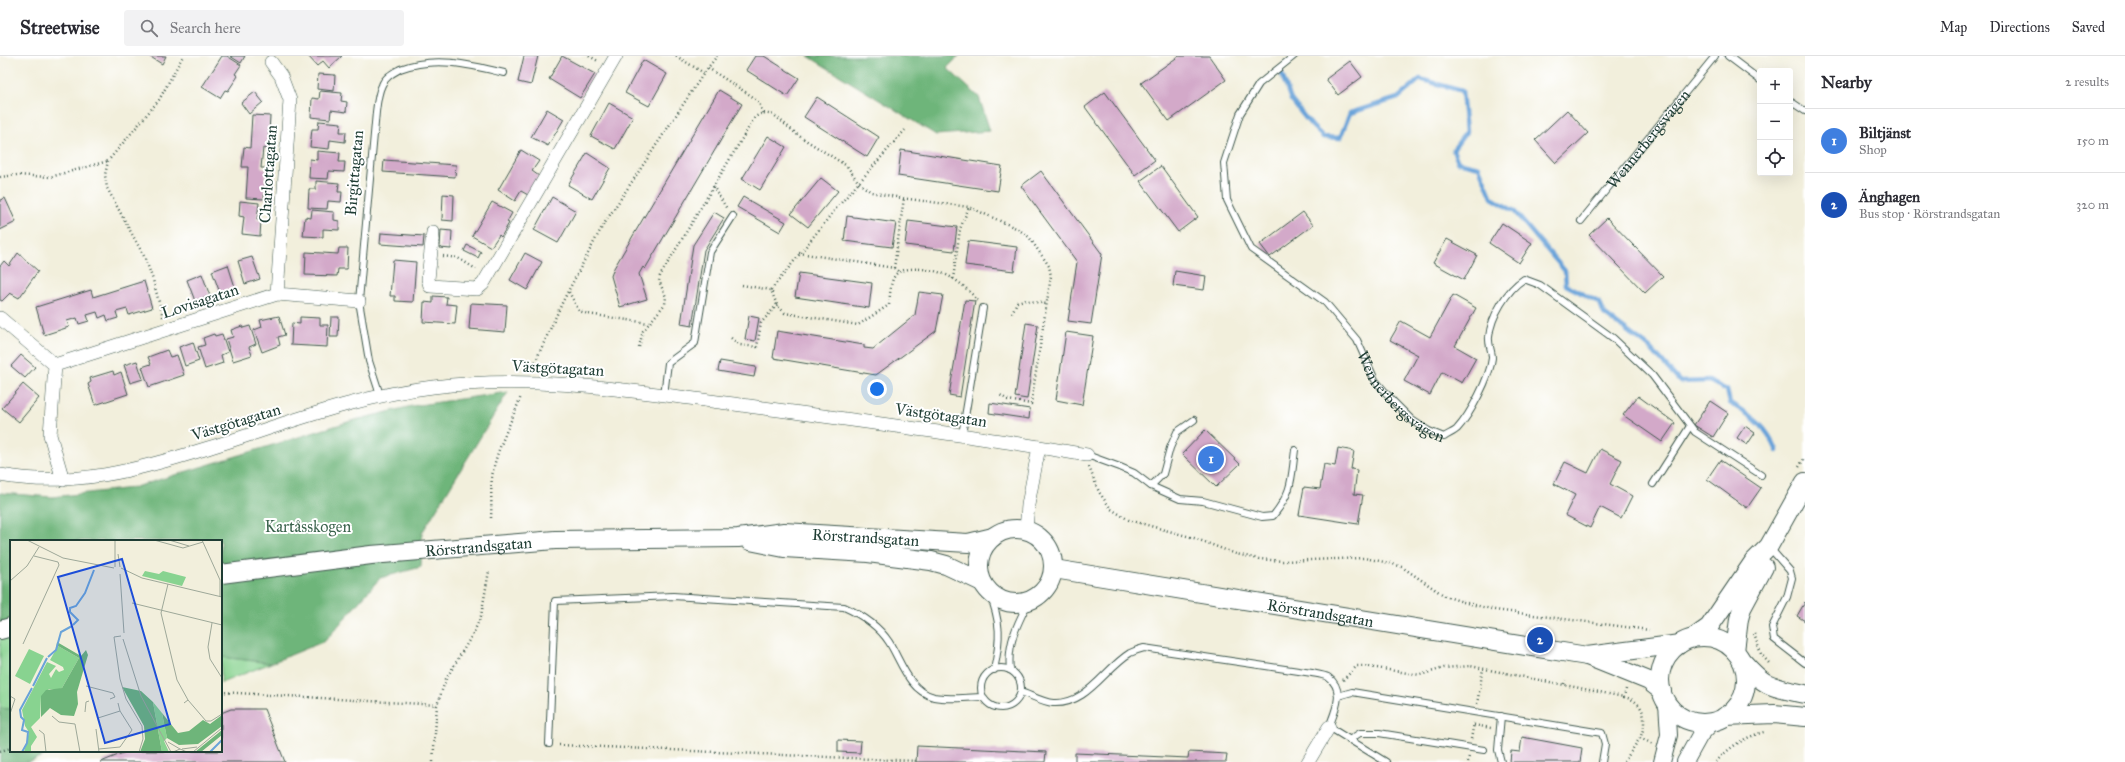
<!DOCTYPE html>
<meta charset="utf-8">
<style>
:root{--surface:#fff;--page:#f2f2f3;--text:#2b2b33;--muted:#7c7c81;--line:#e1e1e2;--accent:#7c3aed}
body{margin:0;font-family:"IM FELL Great Primer",serif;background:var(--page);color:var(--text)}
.controls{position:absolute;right:12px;top:12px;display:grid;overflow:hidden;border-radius:4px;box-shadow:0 4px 16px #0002}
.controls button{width:36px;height:36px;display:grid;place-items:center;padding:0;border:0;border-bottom:1px solid var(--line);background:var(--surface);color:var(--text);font:20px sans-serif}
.you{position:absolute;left:877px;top:333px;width:14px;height:14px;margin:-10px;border:3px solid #fff;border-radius:50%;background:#1a73e8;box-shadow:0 0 0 6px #1a73e833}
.badge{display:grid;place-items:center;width:26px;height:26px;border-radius:50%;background:var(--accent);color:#fff;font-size:13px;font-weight:700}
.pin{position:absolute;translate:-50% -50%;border:2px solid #fff;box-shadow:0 1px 4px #0006}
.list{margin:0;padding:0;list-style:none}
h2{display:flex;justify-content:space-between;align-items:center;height:52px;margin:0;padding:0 16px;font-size:17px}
h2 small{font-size:13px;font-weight:400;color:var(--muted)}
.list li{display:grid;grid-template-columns:26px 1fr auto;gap:12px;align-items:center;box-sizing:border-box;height:64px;padding:0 16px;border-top:1px solid var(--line)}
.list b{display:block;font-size:15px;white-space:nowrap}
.list p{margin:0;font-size:13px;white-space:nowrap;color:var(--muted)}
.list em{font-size:13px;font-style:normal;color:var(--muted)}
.icon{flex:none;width:22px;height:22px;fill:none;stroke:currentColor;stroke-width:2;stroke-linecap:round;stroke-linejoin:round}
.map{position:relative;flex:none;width:1805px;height:706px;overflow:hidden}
header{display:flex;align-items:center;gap:24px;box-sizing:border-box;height:56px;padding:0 20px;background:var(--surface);border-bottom:1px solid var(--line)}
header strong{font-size:19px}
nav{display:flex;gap:22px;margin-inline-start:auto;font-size:14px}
.search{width:280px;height:36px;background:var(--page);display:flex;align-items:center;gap:10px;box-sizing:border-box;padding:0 14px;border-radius:4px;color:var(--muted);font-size:15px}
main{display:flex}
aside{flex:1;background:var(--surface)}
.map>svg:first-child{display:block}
.green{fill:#88d390;stroke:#548862}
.forest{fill:#6eb57a;stroke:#467957}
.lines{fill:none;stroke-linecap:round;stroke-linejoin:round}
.stream{stroke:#69a3d9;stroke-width:4.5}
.building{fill:#d3a9c9}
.service-casing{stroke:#3f584d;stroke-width:8}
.minor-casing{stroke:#3f584d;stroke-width:14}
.tertiary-casing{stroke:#3f584d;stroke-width:18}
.secondary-casing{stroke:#3f584d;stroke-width:20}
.path{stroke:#3f584d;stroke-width:2.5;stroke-dasharray:1 3;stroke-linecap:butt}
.service{stroke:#fff;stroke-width:6}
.minor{stroke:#fff;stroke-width:13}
.tertiary{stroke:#fff;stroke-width:16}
.secondary{stroke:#fff;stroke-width:18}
.labels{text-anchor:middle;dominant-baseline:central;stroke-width:4;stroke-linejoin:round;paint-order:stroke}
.street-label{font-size:16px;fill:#1f3d34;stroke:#fff}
.park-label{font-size:16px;fill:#39624b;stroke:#fff}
.inset-river{fill:none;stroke:#69a3d9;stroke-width:2}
.inset-road{fill:none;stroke:#9ea899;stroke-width:1}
.view{fill:#1d4ed8;fill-opacity:0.15;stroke:#1d4ed8;stroke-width:2}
.inset-edge{fill:none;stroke:#1f3d34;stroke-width:2}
</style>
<header>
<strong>Streetwise</strong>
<div class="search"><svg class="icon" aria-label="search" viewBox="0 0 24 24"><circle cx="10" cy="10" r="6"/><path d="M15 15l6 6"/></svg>Search here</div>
<nav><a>Map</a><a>Directions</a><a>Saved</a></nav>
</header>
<main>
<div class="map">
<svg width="1805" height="706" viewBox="0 0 1805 706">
<rect width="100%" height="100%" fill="#fff"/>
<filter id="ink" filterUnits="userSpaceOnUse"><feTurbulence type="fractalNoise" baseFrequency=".025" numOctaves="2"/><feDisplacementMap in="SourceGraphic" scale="8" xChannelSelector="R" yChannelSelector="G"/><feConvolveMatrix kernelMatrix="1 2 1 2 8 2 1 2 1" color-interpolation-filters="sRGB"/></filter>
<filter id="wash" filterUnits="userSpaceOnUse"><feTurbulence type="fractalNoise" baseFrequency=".012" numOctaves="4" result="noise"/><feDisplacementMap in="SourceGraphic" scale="16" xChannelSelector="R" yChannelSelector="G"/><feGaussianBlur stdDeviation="0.9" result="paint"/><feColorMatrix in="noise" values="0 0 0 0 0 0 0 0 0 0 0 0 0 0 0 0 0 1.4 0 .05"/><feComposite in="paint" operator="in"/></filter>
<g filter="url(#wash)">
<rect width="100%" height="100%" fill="#f2efdc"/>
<path class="green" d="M0,578L11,579V653L0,652Z
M221,601L271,607L221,627Z"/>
<path class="forest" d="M808,0H959L947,12L979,41L990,75L936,79Z
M508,336L422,477L421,511L380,522L325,585L271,607L221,601V485H11V579L0,578V437L52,441L132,432L351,365L412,350Z
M0,652L11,653V695H55L28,706H0Z"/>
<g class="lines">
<path class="stream" d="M1281,16L1291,44L1312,70L1323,81L1340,82L1350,57L1398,42L1420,23L1462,35L1466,76L1453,94L1458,106L1479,111L1492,142L1514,155L1542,188L1565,215L1566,229L1600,247L1604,258L1650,292L1680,326L1709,325L1727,334L1730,347C1753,361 1766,369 1777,395"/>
</g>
<g id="blocks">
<path class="building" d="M149,0H166L162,8Z
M222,0H227L241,9L235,18L238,20L228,35L225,34L220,42L202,31Z
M230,0H245L241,7Z
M308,0H342L329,12L323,5L317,10Z
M524,0H538L531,29L518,26Z
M562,0L595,18L580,42L549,23Z
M755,0H764L799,22L787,40L746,14Z
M1179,0H1209L1226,24L1169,65L1141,27Z
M643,4L667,18L649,50L625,37Z
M1350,5L1362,21L1338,39L1326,23Z
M318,18L335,19L334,35L317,33Z
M719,34L742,48L645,213L643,211L639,218L647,243L620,251L611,220L614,212Z
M320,35L342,37L341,45L347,46L346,56L331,54L330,63L311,61L312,42L319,43Z
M255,36L263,46L249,58L241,47Z
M1105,36L1155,104L1135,119L1085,51Z
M817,41L879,81L867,101L804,61Z
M609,47L633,61L615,93L591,80Z
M547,53L564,63L548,90L531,81Z
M1567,54L1588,77L1556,107L1535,84Z
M252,59L270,60L268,93L263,92L261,112H266L264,143L246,142L248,111H242L244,91L250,92Z
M319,65L341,67L340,76H346L345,86L330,84L329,93L310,91L312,73H318Z
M768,80L786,91L760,134L742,123Z
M521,94L539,105L532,115L539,120L528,139L521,135L515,145L498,134Z
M901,94L1002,110L998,135L898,120Z
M317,95L340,97L339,106H345L344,116L329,115L328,123L309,122L310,103L317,104Z
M587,97L610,112L592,143L568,129Z
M384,104L456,109L455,121L383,116Z
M1161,110L1198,161L1178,176L1140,125Z
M1041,115L1102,198L1091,268L1068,265L1077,206L1021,130Z
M821,122L838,135L808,171L791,158Z
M316,125L339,127L338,136H342L341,146L328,145L327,153L308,152L309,133H316Z
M443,138L454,139L453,165L442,164Z
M552,141L576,155L558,187L534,174Z
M743,141L786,166L780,176L737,151Z
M5,142L16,166L0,174V144Z
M240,145L259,147L257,164H261L260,180L242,178L244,161L239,160Z
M492,146L512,157L507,166L509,167L501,181L499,179L491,191L472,180Z
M312,154L334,156V164L339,165V174L323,173V181L303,180L305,161L311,162Z
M714,156L724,162L704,194L692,270L681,268L693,189Z
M1303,156L1313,169L1270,201L1260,188Z
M847,160L896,167L892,191L844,185Z
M1607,162L1663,220L1645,237L1589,179Z
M908,165L957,171L954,195L905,189Z
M1502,167L1532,187L1519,207L1489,187Z
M441,174L452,175L451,193L440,192Z
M381,177L424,180L423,191L380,188Z
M1447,183L1477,199L1464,224L1433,207Z
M968,185L1017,191L1014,215L965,209Z
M467,189L481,196L478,202L464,195Z
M339,192H348L347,213H338L337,220L305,219L306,196L338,198Z
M18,197L38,215L19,242L10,237L2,245L0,244V210L4,205L9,210Z
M525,197L542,206L527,234L510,224Z
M252,201L260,223L245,228L238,205Z
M393,204L416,206L413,246L395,245V240H390Z
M228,209L235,231L220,237L212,215Z
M1175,215L1206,220L1204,234L1173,230Z
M799,217L872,227L869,252L795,241Z
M202,218L210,240L195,245L187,224Z
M144,225L152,252L129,259L127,253L116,256L118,262L108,265L106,259L99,262L97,256L87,259L89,265L79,268L77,262L67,265L69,271L44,279L36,251L91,234L93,241Z
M919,236L943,239L936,275L876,319L773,302L777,275L864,289V292L873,293L915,259Z
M1453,239L1476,252L1455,290L1476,302L1462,327L1442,316L1430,339L1404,325L1418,299L1390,284L1401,265L1430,281Z
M433,240L447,241L446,248L457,249L455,268L423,266L424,246L433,247Z
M965,244L975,245L960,341L949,339Z
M471,247L507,249L505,276L469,273Z
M279,260L285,279L278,281L280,289L262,296L254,274L262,271L260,264Z
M749,260L759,262L755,285L745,283Z
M300,261L320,262V269H328L327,291L291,289L292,267L300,268Z
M331,261H339L338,281H330Z
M1026,267L1038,269L1027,343L1015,341Z
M242,270L243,272L250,270L256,288L249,291L252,299L233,305L226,283L233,281L231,274Z
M1066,276L1093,280L1082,349L1056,344Z
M214,278L215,280L222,278L228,296L221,299L223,307L205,313L198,291L205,289L203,282Z
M193,286L199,305L185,310L179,291Z
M167,294L170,301L177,299L184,319L149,331L142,311L151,308L148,301Z
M21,299L35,311L25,322L11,310Z
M137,305L143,323L130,327L124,309Z
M720,305L756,311L754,321L718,315Z
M113,315L114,319L121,316L128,338L95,349L88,328L91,326L90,322Z
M23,328L39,342L19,366L2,352Z
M1638,340L1675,367L1662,386L1623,359Z
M1710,345L1728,357L1713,381L1694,369Z
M990,347L1030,353L1029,363L989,357Z
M1745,370L1755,377L1747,389L1737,382Z
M1205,374L1240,408L1216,431L1182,398Z
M1338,392L1354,395L1351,413L1357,414L1354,438L1363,439L1358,468L1299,459L1304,431L1320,433L1324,408L1335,410Z
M1600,393L1622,404L1610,428L1632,440L1621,462L1600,451L1590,472L1565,459L1575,439L1554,428L1565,406L1588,417Z
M1720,404L1761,432L1747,452L1707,423Z
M1805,546V565L1797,560Z
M231,653H264L285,706H101L128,695H221V657Z
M1522,681L1582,692L1580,706H1510L1511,695L1520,696Z
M838,684L861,685L860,697L838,696Z
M917,690L1046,696L1045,706H916Z
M1189,696L1227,698L1226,706H1075V697L1188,702Z"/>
</g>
</g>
<g filter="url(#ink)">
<use href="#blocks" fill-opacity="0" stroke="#3f584d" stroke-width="1"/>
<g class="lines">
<defs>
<g id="service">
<path id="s1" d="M1294,0L1259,28L1240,58L1224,107L1227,144L1251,193L1325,246L1357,284L1375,324L1393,345L1412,364L1429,375L1444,381C1448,378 1454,376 1457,373C1470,359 1490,321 1492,302C1492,295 1488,288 1489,281C1491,260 1507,234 1524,223L1540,229L1613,282L1652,319L1695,376L1761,419"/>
<path d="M1728,0L1760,24"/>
<path d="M1790,45L1805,55"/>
<path id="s2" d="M1581,165L1715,0"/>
<path d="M380,339L369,305L359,245L376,56C377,47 378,37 382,29C385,21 393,17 400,13C434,0 468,8 504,17"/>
<path d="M664,339L668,307L695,287L710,196L733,160"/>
<path d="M962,379L983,252"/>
<path d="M1087,399L1120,411L1134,417L1151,430L1180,443L1203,445L1262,461L1273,460C1293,435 1291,424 1295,394"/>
<path d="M1653,428L1690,370"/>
<path d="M1151,430L1163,418L1170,392L1177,376L1194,364"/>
<path d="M1769,491L1790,515L1792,522L1787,541L1772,571L1774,583L1805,607"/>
<path d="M989,536C1001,566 1001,582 994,614"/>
<circle cx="1001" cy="632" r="20"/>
<path d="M1010,614C1007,588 1017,568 1029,545"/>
<path d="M1021,636C1030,639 1043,646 1053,647C1087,649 1104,613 1130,597C1134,595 1140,593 1144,592L1312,617C1317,618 1324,619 1328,621C1346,634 1335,655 1329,671L1386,706"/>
<path d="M1338,640L1352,636L1602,677L1605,688L1602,706"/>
<path d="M1349,684L1360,677H1379L1484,694"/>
<path d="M549,688L555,545L673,540L844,551C862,559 878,569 889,586C901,605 909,635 934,641C949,644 968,641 983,641"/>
<path d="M1501,706L1498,694L1501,660"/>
</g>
<path id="minor" d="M271,6L281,20L290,44L277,238
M433,176L428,223L430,230L477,233L483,228L616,0
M0,262L55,309L277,238L359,245
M55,309L50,379L63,424
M1039,391L1087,399
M0,419C74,432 138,414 208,392C282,369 356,340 433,331C534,318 634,335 734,348C836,362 938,375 1039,391L1028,449L1026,474
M1308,706L1329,671"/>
<path id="tertiary" d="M1662,706L1669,679L1667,647
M1685,706L1700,679L1713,665"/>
<g id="secondary">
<circle cx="1016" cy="510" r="37"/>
<path d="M750,485L784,492L868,497L931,505L946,509L982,526"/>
<path id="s3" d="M1054,513L1587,600L1649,625L1662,635"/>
<path id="s4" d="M221,518L371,499L555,484L738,482L784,476L968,487L993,481"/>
<path d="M0,574L11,571"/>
<path d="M1695,581L1709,571L1754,505L1769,490L1805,426"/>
<circle cx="1703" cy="624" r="43"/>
<path d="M1735,595L1739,563L1742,552L1764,511"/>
<path d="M1587,600L1680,588"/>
<path d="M1743,606C1766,632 1771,631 1805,638"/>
<path d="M1725,660L1774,658L1805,661"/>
</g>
</defs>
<use href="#service" class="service-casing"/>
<use href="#minor" class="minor-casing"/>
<use href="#tertiary" class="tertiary-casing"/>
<use href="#secondary" class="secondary-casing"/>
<path class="path" d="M589,0L598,5
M676,0L704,17
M708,12L753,41L759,47L763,57
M0,121L17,119L50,121L108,105
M713,130L727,153
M799,197L894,212L899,216
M443,200L458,202L476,213
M894,212L904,142
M953,223L960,173L969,151
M742,229L771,234L777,249L785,257L858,269L889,249C890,241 890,228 894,221C900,208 933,213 944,218C957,223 969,234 978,245
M771,234L834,155L905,74
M569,236L579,255L588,258L648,267
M1012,257L1017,246L1024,244L1047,248
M163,261L153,224L145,202L107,132L105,119L108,105L159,44L183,0
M731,282L740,289L757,291L761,267L777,249
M639,291L643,275L665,248L666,241L659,225L660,220L755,61L763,57L774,59L799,80L847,110L859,127L871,136L901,142L969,151L1018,173L1029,181L1049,210L1051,220L1031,348L1008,344L1000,339
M532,313L563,245L602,171L704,17L717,0
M1089,411L1099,436L1111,453L1129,464L1194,482L1236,498L1259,503L1283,505L1364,502L1390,507L1402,511L1445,540L1463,546L1495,554L1649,574
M1799,411L1805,401
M491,462C492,447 490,430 493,415C498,390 512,365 521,340
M1754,578L1761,598L1769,607
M1343,624L1357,610H1364L1420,619L1444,612L1470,610L1624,641
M1564,628L1565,624
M1626,633L1624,641C1645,645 1648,665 1640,682L1653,688
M221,636L437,649
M1477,648L1483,613
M1474,669L1491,672
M1471,683L1474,667
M559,689L916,705
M0,695L11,692
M433,706L437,649L446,623L474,576L481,560L489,515
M1468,706L1469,700
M1624,706L1640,682
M1716,706C1729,691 1745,681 1764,676"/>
<use href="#service" class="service"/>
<use href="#minor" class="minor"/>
<use href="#tertiary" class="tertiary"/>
<use href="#secondary" class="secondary"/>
</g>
</g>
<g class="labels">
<g class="street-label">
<text stroke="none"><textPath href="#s2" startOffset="106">Wennerbergsvägen</textPath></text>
<text transform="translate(354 117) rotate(-85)">Birgittagatan</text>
<text transform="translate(268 118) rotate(-86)">Charlottagatan</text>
<text transform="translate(200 245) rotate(-18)">Lovisagatan</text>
<text transform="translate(558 312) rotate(3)">Västgötagatan</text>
<text stroke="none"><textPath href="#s1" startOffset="438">Wennerbergsvägen</textPath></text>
<text transform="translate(941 359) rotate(8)">Västgötagatan</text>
<text transform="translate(236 366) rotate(-17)">Västgötagatan</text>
<text stroke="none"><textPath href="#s4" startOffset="647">Rörstrandsgatan</textPath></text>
<text stroke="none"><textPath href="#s4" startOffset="259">Rörstrandsgatan</textPath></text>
<text stroke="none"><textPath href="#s3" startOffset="270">Rörstrandsgatan</textPath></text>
</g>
<g class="park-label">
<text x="308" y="470">Kartåsskogen</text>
</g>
</g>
<g transform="translate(10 484)">
<rect width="212" height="212" fill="#f2efdc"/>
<path d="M135,31L149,34L153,31L176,37L172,46L132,36ZM48,106L69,118L52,148L48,150L39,149L31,157L30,178L21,187L27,197L21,206V212H14L19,192L15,186L12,170L37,122L46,126L39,134L41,138L46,129L49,132L54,130L53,127L40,120ZM19,109L34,116L20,144L5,136ZM143,162L152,173L157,198L154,201L159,212H152Z" fill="#88d390"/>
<path d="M47,102L71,116L76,110L78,115L67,152L68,164L64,176L51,175L40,168L31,177V156L36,150L52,148L69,118L48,106L46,110ZM112,147L131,151L143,162L152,212H130L135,199L134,186ZM152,173L168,193L179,191L193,180L200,184L212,175V186L188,204L169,205L157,198ZM212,190V195L191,212H185Z" fill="#6eb57a"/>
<path class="inset-river" d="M63,85L68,80L60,72V68L66,66L75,53L84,30M38,117L46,110L51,92L62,86M23,146L37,118M12,212L17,203L18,192L12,190L14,180L11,177L10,170L22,148M200,212L212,200"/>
<path class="inset-road" d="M17,0L53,18L104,28M144,0L173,8L193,2M159,0L179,6M192,0L210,40V57M108,14L110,27M105,27V0M111,28L132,38L212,57M110,34L114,93M0,41L17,26L29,7M158,44L151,73L167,140L178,160L174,163M122,63L212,85M202,83L198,107L200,119L212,138M111,96L104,97L110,139L116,159L132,186L133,199L129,212M113,99L131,156L161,212M13,104L49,25L48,22L24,16M76,146L103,153L105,157L100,159M0,156L5,159L0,174M178,160L196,181H201L212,174M75,172L76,162L79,161M42,176L49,182L65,184L70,212M88,178L110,171M86,189L89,212M29,190L34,194L36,212M158,202L170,209M89,209L110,207L122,190L110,171L108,163M172,209L187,207M163,212L170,209L177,212M183,212L212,188"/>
<path class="view" d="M112,19L160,184L95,203L48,37Z"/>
<rect width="212" height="212" class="inset-edge"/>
</g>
</svg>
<div class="controls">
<button>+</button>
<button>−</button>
<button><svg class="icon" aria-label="locate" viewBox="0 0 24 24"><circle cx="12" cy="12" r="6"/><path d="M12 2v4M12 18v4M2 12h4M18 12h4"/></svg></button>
</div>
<div class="you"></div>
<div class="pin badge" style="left:1211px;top:403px;background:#3f7fe0">1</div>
<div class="pin badge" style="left:1540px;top:584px;background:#1a4fb4">2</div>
</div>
<aside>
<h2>Nearby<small>2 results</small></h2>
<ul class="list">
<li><span class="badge" style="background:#3f7fe0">1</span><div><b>Biltjänst</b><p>Shop</p></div><em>150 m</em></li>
<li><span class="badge" style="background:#1a4fb4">2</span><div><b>Änghagen</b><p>Bus stop · Rörstrandsgatan</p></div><em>320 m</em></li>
</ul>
</aside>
</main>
